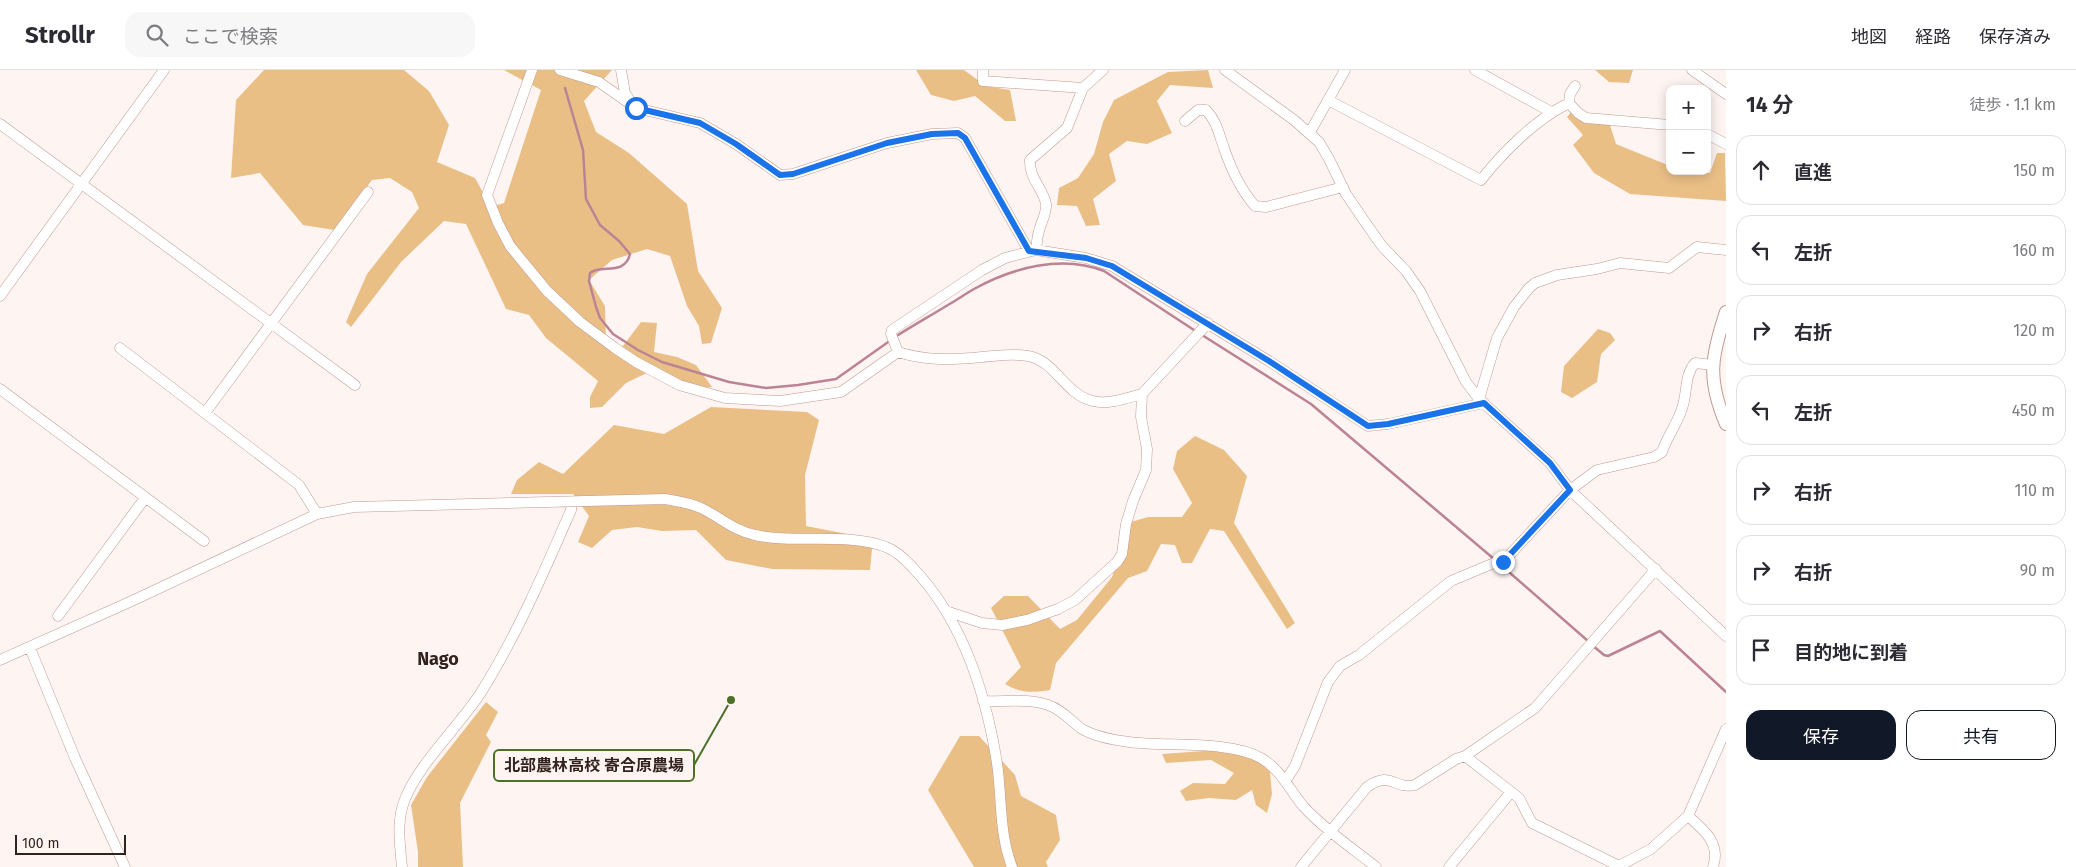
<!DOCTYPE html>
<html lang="ja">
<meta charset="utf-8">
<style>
:root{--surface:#fff;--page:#f7f7f7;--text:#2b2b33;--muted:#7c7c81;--line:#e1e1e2;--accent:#111827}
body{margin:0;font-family:"Fira Sans","Noto Sans JP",sans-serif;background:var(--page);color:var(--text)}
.controls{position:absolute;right:15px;top:15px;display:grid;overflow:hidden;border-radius:10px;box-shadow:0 2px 12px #0003}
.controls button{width:45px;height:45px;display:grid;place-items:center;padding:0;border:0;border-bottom:1px solid var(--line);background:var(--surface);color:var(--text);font:25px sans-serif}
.scale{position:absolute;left:15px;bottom:12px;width:111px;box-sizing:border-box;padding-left:5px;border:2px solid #33231f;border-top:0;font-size:14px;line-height:18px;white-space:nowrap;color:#33231f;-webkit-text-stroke:4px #fef5f3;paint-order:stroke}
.stop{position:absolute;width:15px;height:15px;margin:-11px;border:4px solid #1a73e8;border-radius:50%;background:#fff}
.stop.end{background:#1a73e8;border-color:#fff;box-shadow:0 1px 5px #0008}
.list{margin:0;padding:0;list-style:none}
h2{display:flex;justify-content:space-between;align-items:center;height:65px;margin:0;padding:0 20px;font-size:21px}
h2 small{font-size:16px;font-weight:400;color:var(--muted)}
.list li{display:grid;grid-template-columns:32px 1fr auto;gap:15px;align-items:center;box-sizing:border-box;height:70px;margin:0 10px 10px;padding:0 10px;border:1px solid var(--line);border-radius:15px}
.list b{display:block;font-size:19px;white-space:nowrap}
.list em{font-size:16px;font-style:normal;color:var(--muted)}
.actions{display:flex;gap:10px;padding:15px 20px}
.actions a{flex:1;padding:11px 0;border:1px solid var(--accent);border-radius:15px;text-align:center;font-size:18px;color:var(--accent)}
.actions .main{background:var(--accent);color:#fff}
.icon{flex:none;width:28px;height:28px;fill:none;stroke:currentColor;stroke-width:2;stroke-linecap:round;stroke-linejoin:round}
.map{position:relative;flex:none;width:1726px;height:797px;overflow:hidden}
header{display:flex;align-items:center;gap:30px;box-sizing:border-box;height:70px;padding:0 25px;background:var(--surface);border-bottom:1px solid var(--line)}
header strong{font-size:24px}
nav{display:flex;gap:28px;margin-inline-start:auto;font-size:18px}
.search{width:350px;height:45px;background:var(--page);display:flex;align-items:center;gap:12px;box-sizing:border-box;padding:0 18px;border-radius:15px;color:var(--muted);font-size:19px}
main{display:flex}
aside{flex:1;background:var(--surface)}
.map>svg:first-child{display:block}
.green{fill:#eabf86}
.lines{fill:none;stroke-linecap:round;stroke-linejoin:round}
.stream{stroke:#bc8394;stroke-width:2.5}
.minor-casing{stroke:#c1998f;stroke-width:11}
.major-casing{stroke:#c1998f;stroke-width:14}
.minor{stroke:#fff;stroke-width:10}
.major{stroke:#fff;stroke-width:12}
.route{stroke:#1a73e8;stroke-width:6}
.labels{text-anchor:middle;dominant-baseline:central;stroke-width:4;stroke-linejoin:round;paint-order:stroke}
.quarter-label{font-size:18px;font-weight:bold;fill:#33231f;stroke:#fef5f3}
.leader{fill:none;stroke:#4c7029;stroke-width:2}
.callout-dot{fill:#4c7029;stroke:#fef5f3;stroke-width:2}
.callout{fill:#fef5f3;stroke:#4c7029;stroke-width:2}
.callout-label{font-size:16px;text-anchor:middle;font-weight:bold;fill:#33231f}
</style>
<header>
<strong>Strollr</strong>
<div class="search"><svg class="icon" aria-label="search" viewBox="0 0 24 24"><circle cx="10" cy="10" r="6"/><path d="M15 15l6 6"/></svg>ここで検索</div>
<nav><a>地図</a><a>経路</a><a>保存済み</a></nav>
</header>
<main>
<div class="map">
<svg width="1726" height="797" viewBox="0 0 1726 797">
<rect width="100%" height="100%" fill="#fef5f3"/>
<path class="green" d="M264,0H404L429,21L449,55L437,92L475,108L491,137L504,133L541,20L504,0H612L584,31L596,62L629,83L687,134L698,201L722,238L711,273L702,274L699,256L687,236L670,186L647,179L612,190L589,210L605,236L606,272L623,276L641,252L657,253L654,282L677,287L696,295L712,317L697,319L655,299L626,313L602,337L590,338V327L598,311L546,268L529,245L506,239L466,154L444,151L401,192L351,257L346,252L367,204L419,138L412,122L390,108L372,110L334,160L303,155L260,103L231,108L236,30Z
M916,0H964L986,16L1010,20L1016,51H1005L975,26L954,31L931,25Z
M1208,0L1213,18L1170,15L1157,31L1172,63L1147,74L1127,71L1109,84L1116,111L1093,129L1100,155L1086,156L1077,136L1057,135L1059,118L1078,108L1094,84L1103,52L1114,30L1168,2Z
M1595,0H1633L1629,13L1609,12Z
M1572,41L1609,52L1616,74L1670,96V101L1710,103L1717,83H1725L1726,131L1630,124L1594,103L1573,75L1583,65L1567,47Z
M1598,259L1610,263L1615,270L1601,284L1597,312L1572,328L1561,322L1564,296Z
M711,337L807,342L819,350L805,405L806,456L873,469L870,500L772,499L726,490L696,460L662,461L637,457L612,460L592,478L578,472L589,446L573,424H511L517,410L539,392L563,404L614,355L664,364Z
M1195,366L1224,380L1247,406L1234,453L1295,553L1287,559L1224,461L1210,459L1192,493H1182L1175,475L1161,474L1147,501L1128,508L1056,593L1050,620C1033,623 1020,623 1005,614L1021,597L991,538L1004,526H1028L1060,559L1077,550L1112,507L1131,452L1148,447H1182L1192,433L1173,399L1177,381Z
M486,632L498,642L486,665L491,672L460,733L463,797H418V782L411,735L427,707Z
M960,666H979L1015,705L1021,726L1056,745L1060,770L1046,792L1048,797H974L928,720Z
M1217,680L1257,689L1270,702L1272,724L1267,743L1256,735L1252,720L1236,730L1209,728L1186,731L1180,721L1193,713L1225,714L1234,703L1211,690L1166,693L1162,684Z"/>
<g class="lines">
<path class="stream" d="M565,18L583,80L586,129L600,155L619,171L630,184C625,206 601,194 590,203L589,211L596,237L600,248L613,264L638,280L662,292L729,312L766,318L798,315L836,309L891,270
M1202,265L1311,334L1494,489
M895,267C912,256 930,246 948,235C957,230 965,224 974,219C1012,198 1062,184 1104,201L1197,262
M1502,496L1588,571
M1592,575L1604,585L1608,586L1660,561L1726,622"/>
<defs>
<path id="minor" d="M532,0L487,125L498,153L510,176L547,221L580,252L615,278L636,292L679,315L725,328L780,331L841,322L898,282
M560,0L599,12L636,38L700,53L736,74L780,105L793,104L887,73L932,64L958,63L965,68L1029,181
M621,0L625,23L631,32
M983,0V11L1083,18
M1225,0L1294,50L1319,72L1329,89L1346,124L1365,152L1382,176L1406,201L1420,221L1466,312L1479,329L1550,393L1570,420L1726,566
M1475,0L1551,42
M1692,0L1726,24
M1575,16L1570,24L1569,33L1578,43L1586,48L1670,55
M1328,30L1481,110C1504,81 1536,49 1569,33
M1185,51L1198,40H1206C1217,51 1219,65 1224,78C1231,99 1241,120 1255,136L1266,137L1343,117
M0,54L355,315
M1310,62L1345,0
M1707,64L1726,74
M1036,180C1037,174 1037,167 1039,161C1041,152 1047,143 1046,134C1043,118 1029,109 1030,90L1067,58L1083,18L1103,0
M0,226L164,0
M120,278L299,415L317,444
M0,319L204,471
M1142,324C1127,328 1108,335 1093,331C1065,325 1056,291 1028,286C1012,283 997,286 982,287C952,290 926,291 898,282L891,264L892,260L982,200L1005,188L1036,180L1086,188L1112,196L1269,291L1368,356L1388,354L1484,333
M1479,329L1497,268L1514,237L1529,218L1535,213L1557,205L1597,199L1620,193L1669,198L1697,177L1726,180
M205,343L368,122
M946,541L982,553L1002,555L1027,550L1058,539L1075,530L1117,492L1122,484L1126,454L1133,431L1146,400L1147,379L1141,347L1142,324L1208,253
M58,546L145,428
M30,578L75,688L125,797
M0,590L134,530L317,444L354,437L665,429C677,431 690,433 701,438C720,447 734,461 755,465C796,474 848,462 886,477C897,481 905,489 913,498C962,549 986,624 997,693C1002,728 999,763 1012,797
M983,631C1004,632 1028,628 1048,635C1061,639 1071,651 1082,659C1096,667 1113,670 1129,672C1166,677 1230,670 1261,688C1281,700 1289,719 1303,736C1324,759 1352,778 1376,797
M1465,686L1519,728L1532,753L1619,796
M1286,710L1295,696L1328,612L1340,596L1359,585L1451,511L1494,493L1503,492L1570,420L1597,400L1654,387L1662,382C1667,366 1679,352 1683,335C1687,322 1685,304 1695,293L1713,295
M1688,746C1704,760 1721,773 1713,797
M402,797C400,775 396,751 405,729C419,694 458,657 480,624C516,567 544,502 571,440L572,432
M1301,797L1367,717C1391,700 1394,720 1415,715L1456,689L1465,686L1535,638L1656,499
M1449,797L1511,722
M1617,797L1651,779L1688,746L1726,659"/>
<path id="major" d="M1726,242C1711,287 1707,309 1726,354"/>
</defs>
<use href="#minor" class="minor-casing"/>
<use href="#major" class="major-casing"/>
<use href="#minor" class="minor"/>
<use href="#major" class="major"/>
</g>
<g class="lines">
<path class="route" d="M636,38L700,53L736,74L780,105L793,104L887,73L932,64L958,63L965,68L1029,181L1086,188L1112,196L1269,291L1368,356L1388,354L1484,333L1550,393L1570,420L1503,492"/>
</g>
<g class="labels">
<g class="quarter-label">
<text x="438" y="589">Nago</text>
</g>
</g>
<path class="leader" d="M731 630L694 695"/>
<circle class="callout-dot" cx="731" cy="630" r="5"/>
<rect class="callout" x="494" y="680" width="200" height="31" rx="5"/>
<g class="callout-label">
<text x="594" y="701">北部農林高校 寄合原農場</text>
</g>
</svg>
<div class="controls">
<button>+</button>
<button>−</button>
</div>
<div class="scale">100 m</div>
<div class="stop" style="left:636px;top:38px"></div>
<div class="stop end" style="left:1503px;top:492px"></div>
</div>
<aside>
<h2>14 分<small>徒歩 · 1.1 km</small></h2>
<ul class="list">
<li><svg class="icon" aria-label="ahead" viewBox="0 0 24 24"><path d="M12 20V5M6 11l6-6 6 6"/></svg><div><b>直進</b></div><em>150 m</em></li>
<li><svg class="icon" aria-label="left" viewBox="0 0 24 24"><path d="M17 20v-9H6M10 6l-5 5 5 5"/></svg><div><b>左折</b></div><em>160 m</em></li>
<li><svg class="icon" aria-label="right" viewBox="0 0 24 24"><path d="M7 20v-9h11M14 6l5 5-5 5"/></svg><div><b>右折</b></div><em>120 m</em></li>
<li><svg class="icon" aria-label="left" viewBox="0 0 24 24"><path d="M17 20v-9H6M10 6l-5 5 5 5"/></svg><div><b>左折</b></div><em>450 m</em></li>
<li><svg class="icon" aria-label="right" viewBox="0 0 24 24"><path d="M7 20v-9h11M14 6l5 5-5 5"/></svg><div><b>右折</b></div><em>110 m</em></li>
<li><svg class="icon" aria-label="right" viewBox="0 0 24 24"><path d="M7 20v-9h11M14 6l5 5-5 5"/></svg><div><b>右折</b></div><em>90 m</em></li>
<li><svg class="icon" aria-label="arrive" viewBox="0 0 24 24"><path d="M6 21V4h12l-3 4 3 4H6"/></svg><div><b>目的地に到着</b></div></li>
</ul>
<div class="actions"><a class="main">保存</a><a>共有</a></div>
</aside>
</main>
